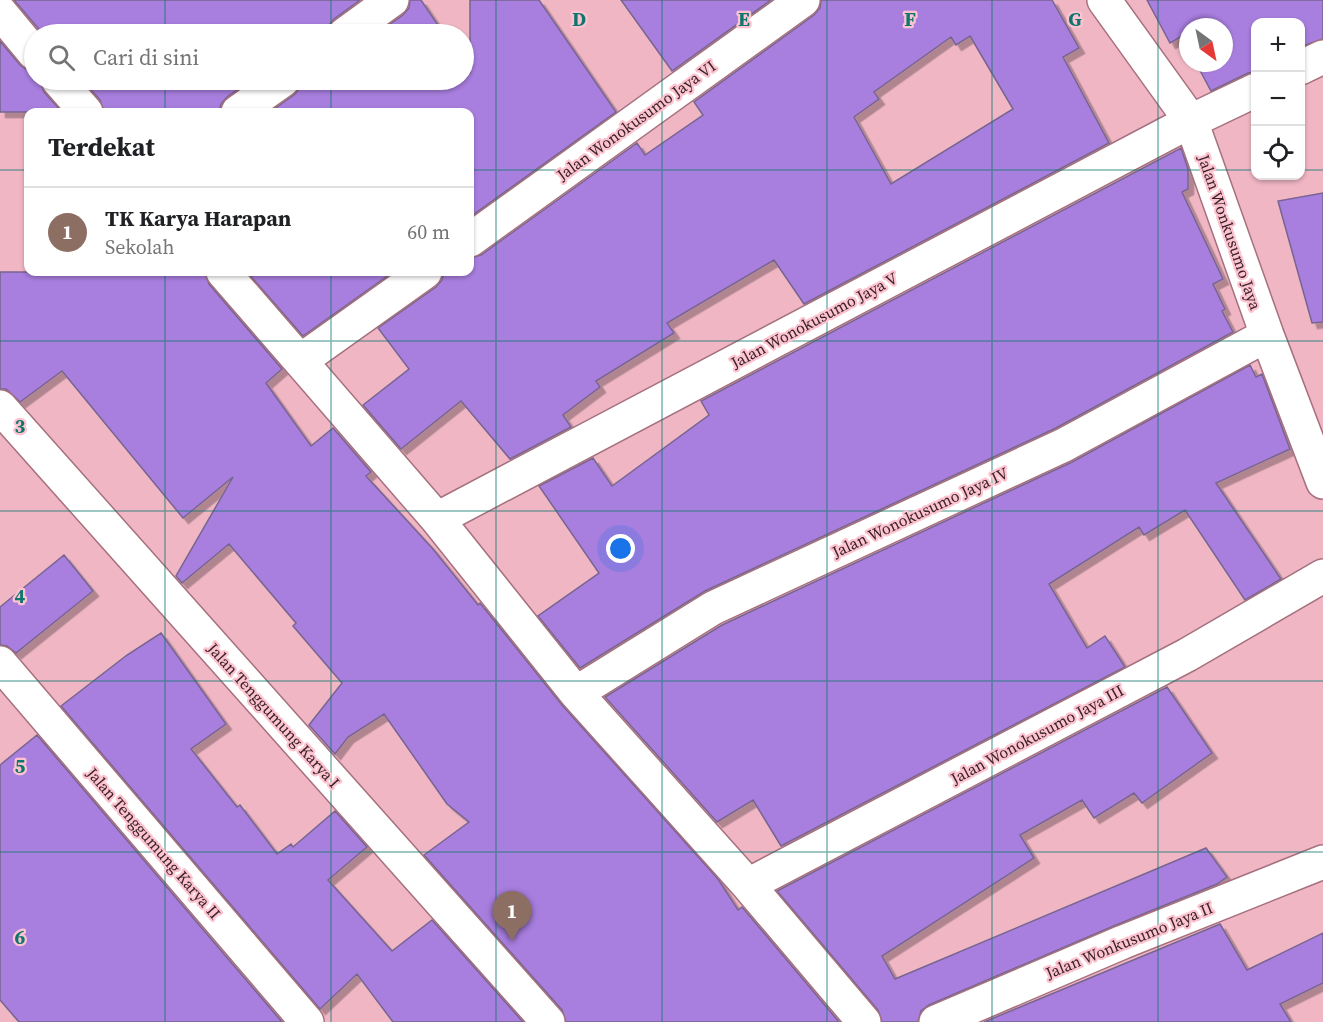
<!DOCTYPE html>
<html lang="id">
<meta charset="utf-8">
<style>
:root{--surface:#fff;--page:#f2f2f2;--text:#202124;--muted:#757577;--line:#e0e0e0;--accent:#111827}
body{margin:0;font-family:"Source Serif 4",serif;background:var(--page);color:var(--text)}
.controls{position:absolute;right:18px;top:18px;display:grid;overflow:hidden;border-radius:12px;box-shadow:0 2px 4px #0004}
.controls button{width:54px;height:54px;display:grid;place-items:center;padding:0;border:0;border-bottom:2px solid var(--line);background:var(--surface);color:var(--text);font:30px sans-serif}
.compass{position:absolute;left:1179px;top:18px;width:54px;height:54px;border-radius:50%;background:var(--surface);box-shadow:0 2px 4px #0004;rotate:147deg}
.you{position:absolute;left:621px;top:549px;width:21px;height:21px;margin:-15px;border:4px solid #fff;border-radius:50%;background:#1a73e8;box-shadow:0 0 0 9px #1a73e833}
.badge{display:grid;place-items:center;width:39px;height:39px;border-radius:50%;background:var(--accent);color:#fff;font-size:20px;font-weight:700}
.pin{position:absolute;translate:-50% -50px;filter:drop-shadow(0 2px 3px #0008)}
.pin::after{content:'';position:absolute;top:32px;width:21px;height:18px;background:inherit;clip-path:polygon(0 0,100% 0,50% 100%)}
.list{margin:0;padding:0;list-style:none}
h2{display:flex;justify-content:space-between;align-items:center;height:78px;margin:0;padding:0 24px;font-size:26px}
h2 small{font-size:20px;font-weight:400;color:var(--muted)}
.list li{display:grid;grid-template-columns:39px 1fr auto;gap:18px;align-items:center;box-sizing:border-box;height:90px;padding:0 24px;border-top:2px solid var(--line)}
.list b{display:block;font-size:22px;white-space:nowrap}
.list p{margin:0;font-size:20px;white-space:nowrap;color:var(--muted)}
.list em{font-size:20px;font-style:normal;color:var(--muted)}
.icon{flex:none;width:33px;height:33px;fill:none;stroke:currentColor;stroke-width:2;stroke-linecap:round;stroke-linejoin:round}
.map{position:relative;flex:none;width:1323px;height:1022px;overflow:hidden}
.search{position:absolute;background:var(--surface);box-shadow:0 2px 4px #0004;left:24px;top:24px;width:450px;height:66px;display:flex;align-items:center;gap:15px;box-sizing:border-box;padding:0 21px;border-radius:33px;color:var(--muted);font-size:22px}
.panel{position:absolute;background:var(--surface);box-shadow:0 2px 4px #0004;left:24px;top:108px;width:450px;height:168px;border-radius:12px}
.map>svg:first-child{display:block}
.building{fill:#a87ede;stroke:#776590;stroke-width:1.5;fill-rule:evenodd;filter:url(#shadow)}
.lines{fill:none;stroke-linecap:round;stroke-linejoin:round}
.minor-casing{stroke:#a6717e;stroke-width:36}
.minor{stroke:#fff;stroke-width:33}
.grid{fill:none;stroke:#0f766e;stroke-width:1.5;stroke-opacity:0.55}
.labels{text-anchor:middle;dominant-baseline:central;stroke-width:4.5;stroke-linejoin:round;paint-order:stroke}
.street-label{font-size:16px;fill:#392328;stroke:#fdc3d0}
.grid-label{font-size:20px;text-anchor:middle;font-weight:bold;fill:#0f766e;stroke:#fdc3d0;stroke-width:4.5;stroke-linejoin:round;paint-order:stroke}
</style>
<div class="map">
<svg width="1323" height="1022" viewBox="0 0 1323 1022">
<defs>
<filter id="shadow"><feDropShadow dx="5.5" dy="5.5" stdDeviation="0" flood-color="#0004"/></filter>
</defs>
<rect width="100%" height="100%" fill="#f0b6c4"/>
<path class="building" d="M14,0H360L334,19L328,26L327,34H43Z
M410,0H421L444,34H376L403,15L409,8Z
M470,0H539L616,112L470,217V112H270L294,95L300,88L302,80H464V63L470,72Z
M621,0H771L672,71Z
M821,0H1052L1079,48L1063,57L1109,143L804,304L774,260L667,323L674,333L596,381L600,387L563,415L571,427L510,459L461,401L401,449L363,405L409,369L378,328L436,287L442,280L444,272H470V258L481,255L637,143L645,155L703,115L694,102L814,15L820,8ZM970,36L1013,109L891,184L854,117L879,99L874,92L951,37L956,45Z
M1147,0H1323V39L1300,47V22H1256V72L1248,73L1211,91L1196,63H1224V27H1188V47L1182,36L1170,43Z
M0,41L20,65L27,70L34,71V80H40L44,92L62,112H0Z
M82,80H251L227,97L221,104L219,112H104L100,100Z
M1181,148L1188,169V189L1182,192L1223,279L1213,284L1225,309L1222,311L1233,332L1056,428L705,591L580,668L538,616L599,573L539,486L593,458L612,486L709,415L701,401Z
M1323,193V322L1312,323L1278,201Z
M0,272H205L209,284L282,369L266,383L311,446L333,428L371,472L366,476L433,549L478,605L480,603L562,705L718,879L738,910L742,907L839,1022H566L562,1010L424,855L469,822L447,804L384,714L348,737L335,754L309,725L342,683L293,626L296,623L229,544L182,583L176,576L233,477L183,518L62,371L20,402L6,389H0Z
M247,272H393L303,336Z
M1250,365L1256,377L1262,374L1290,449L1216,483L1281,579L1245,600L1185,510L1144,535L1139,527L1049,584L1087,648L1105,636L1125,667L781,846L753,800L717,822L605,697L722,625L1072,462Z
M64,555L93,591L16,653L7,646L0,645V607Z
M161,633L226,724L191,749L237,807L240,805L277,854L291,844L293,847L335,811L367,847L328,880L392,951L432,920L523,1022H393L357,974L320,1009L61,706L127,655Z
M1167,687L1212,753L1142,803L1134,793L1094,818L1082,800L1020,835L1034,858L882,956L895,979L1206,848L1227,877L1217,884L1116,925L929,1005L921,1011L918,1022H882L878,1010L777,891Z
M37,735L282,1022H19L0,1000V765Z
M1220,924L1247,970L1323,933V983L1280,1004L1291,1022H984Z"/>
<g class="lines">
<defs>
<path id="minor" d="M1104,0L1191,121L1267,335L1323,482
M0,12L34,53
M345,34L392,0
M1300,68L1323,57
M58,80L86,112
M238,112L283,80
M470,240L803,0
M223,272L437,519L576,693L748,885L864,1022
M300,361L425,272
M0,407L548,1022
M437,519L1191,121L1256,90
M0,663L307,1022
M576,693L713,608L1064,445L1267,335
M748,885L1187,655L1323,576
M936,1022L1123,942L1323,862"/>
</defs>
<use href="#minor" class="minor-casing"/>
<use href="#minor" class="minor"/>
</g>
<path class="grid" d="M165,0V34M331,0V34M496,0V1022M662,0V1022M827,0V1022M992,0V1022M1158,0V1022M165,80V112M331,80V112M0,170H28M470,170H1256M1300,170H1323M165,272V1022M331,272V1022M0,341H1323M0,511H1323M0,681H1323M0,852H1323"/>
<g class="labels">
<g class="street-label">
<text transform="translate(636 120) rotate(-36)">Jalan Wonokusumo Jaya VI</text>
<text transform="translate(1230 232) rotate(71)">Jalan Wonkusumo Jaya</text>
<text transform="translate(814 320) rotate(-28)">Jalan Wonokusumo Jaya V</text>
<text transform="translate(920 512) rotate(-25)">Jalan Wonokusumo Jaya IV</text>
<text transform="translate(274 715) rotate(48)">Jalan Tenggumung Karya I</text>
<text transform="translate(1037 734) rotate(-28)">Jalan Wonokusumo Jaya III</text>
<text transform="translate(154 843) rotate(49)">Jalan Tenggumung Karya II</text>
<text transform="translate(1129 940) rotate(-22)">Jalan Wonkusumo Jaya II</text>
</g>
</g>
<g class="grid-label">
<text x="579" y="26">D</text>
<text x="744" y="26">E</text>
<text x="910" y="26">F</text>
<text x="1075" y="26">G</text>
<text x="20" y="433">3</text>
<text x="20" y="603">4</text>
<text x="20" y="773">5</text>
<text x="20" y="944">6</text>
</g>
</svg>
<div class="controls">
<button>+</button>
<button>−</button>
<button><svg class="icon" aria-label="locate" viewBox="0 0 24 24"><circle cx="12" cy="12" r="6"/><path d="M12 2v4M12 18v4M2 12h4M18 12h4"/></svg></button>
</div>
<svg class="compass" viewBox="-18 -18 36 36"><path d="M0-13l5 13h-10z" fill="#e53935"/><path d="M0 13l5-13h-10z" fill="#757577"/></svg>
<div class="you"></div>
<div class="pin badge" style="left:512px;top:941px;background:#8d6e63">1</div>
<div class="search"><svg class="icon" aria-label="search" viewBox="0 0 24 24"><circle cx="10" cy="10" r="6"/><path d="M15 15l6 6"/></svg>Cari di sini</div>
<section class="panel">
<h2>Terdekat<small></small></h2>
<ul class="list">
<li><span class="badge" style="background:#8d6e63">1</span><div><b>TK Karya Harapan</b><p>Sekolah</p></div><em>60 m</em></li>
</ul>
</section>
</div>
